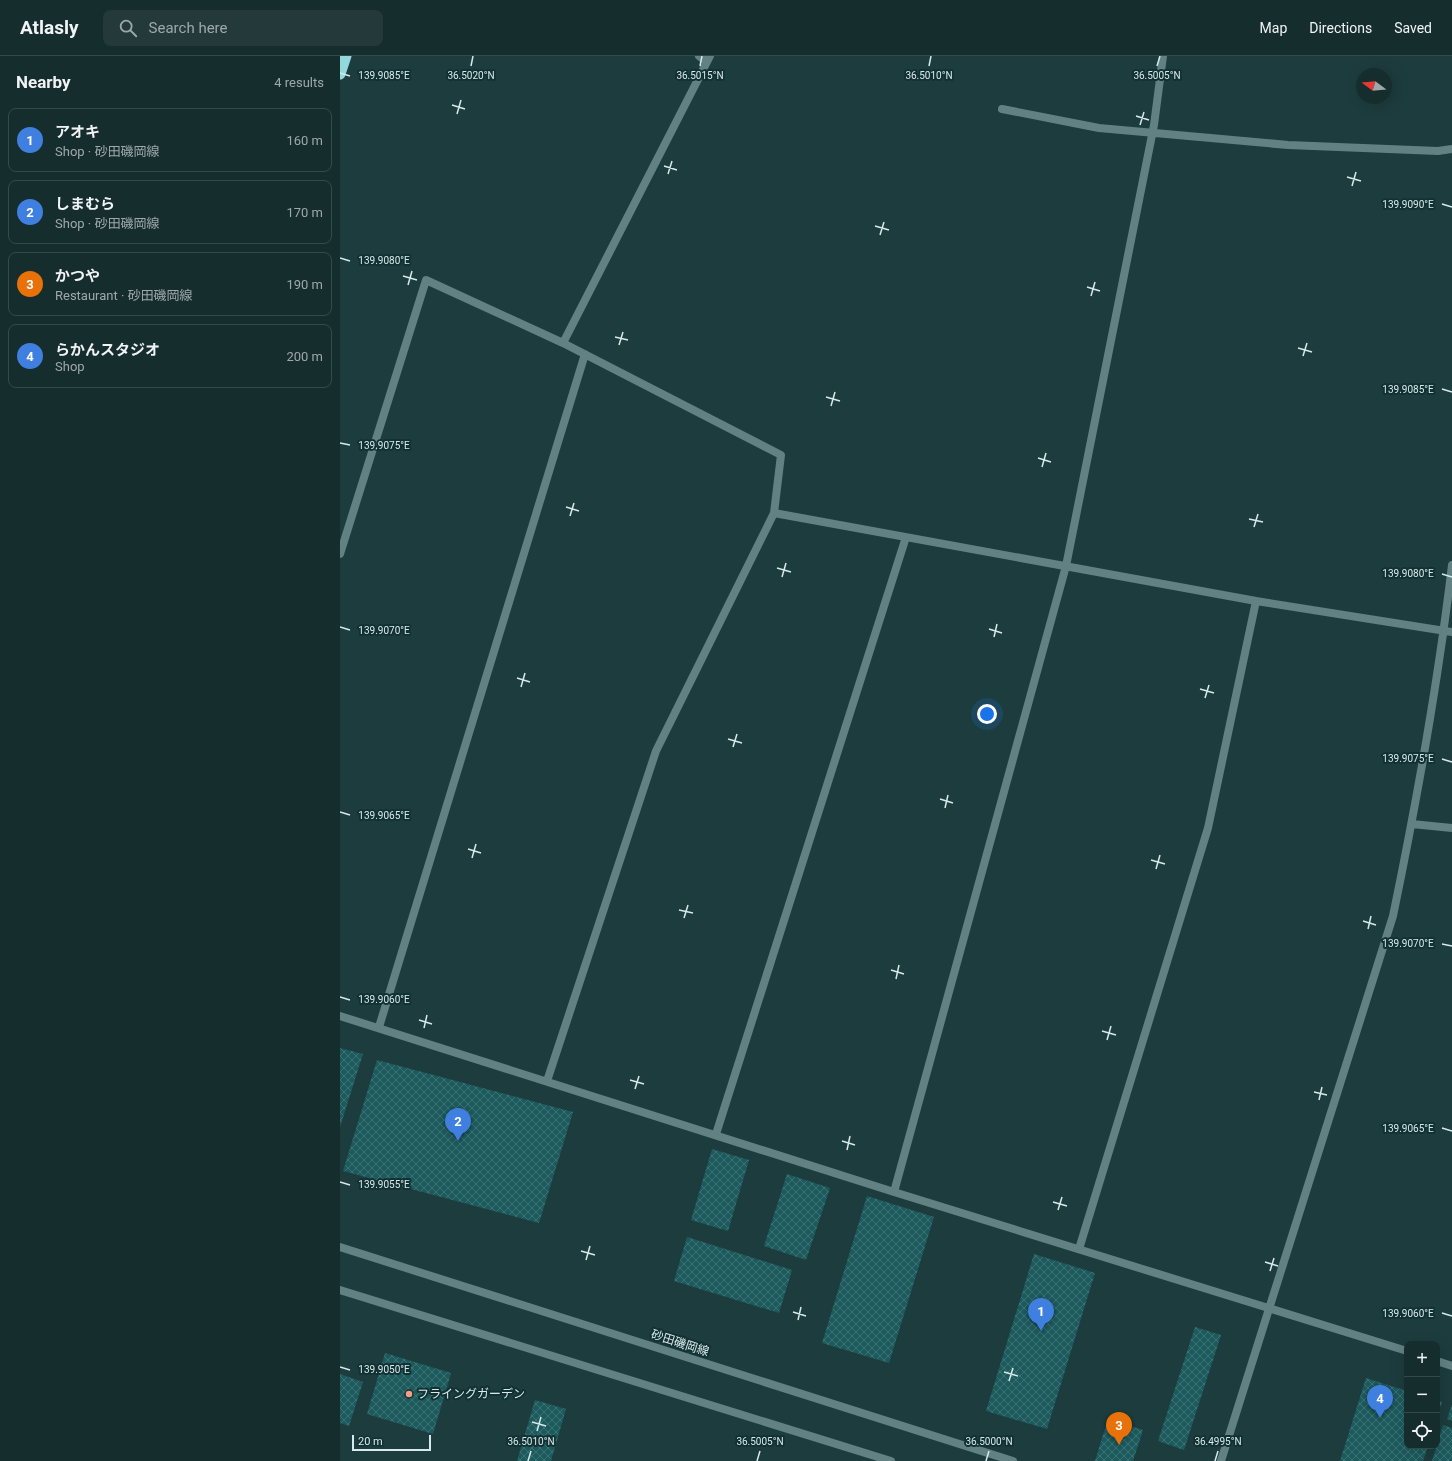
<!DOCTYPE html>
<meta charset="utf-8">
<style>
:root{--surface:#162d2e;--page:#23393a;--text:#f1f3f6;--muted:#9ea8aa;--line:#35494a;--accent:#f49e88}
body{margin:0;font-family:Roboto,"Noto Sans JP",sans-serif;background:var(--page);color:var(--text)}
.controls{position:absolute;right:12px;bottom:12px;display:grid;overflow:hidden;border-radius:8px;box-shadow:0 4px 16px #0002}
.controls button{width:36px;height:36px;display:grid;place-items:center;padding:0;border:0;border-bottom:1px solid var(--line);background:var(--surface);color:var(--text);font:20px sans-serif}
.compass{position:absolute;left:1016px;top:12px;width:36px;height:36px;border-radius:50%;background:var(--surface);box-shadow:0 4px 16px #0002;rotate:286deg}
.scale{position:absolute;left:12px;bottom:10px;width:79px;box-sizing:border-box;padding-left:4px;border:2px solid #d8e9ea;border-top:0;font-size:11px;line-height:14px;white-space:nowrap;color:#d8e9ea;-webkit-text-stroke:3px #123133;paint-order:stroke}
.you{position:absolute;left:647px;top:658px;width:14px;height:14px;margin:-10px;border:3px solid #fff;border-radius:50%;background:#1a73e8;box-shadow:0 0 0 6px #1a73e833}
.badge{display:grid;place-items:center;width:26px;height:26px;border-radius:50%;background:var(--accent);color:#fff;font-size:13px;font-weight:700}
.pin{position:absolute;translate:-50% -33px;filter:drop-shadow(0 1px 2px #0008)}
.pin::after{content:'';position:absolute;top:21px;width:14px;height:12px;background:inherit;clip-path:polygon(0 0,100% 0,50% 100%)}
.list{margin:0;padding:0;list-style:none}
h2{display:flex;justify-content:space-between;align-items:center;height:52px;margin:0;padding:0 16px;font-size:17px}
h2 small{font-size:13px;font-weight:400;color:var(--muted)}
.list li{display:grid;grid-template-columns:26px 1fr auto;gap:12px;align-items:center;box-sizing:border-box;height:64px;margin:0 8px 8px;padding:0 8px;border:1px solid var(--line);border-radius:8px}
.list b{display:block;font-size:15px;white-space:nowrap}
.list p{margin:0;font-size:13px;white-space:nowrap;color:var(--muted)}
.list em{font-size:13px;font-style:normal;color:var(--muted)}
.icon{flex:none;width:22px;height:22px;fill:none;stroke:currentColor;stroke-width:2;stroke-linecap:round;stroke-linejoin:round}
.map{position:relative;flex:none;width:1112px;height:1405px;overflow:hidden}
header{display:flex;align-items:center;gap:24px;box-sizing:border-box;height:56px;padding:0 20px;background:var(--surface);border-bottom:1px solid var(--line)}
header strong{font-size:19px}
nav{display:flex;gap:22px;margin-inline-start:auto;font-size:14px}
.search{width:280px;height:36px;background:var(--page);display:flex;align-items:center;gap:10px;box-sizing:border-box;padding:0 14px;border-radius:8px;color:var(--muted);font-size:15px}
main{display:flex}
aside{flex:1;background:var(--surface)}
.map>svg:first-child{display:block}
.building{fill:url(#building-cross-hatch)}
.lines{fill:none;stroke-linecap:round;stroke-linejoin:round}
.minor{stroke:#628182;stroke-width:8}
.tertiary{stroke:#628182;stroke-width:8}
.trunk{stroke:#92d8dc;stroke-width:11}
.ticks{fill:none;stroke:#d8e9ea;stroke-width:1.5}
.poi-dot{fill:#f49e88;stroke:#123133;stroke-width:1.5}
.labels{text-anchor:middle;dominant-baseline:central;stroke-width:4;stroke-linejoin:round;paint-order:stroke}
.street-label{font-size:12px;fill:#d8e9ea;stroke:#123133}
.poi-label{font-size:12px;fill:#d8e9ea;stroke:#123133;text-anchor:start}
.ticks-label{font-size:10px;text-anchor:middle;fill:#d8e9ea;stroke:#123133;stroke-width:4;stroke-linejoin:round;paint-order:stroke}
</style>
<header>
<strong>Atlasly</strong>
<div class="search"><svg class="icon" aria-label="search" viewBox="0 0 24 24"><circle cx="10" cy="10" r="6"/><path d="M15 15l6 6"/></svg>Search here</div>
<nav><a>Map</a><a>Directions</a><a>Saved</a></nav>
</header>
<main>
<aside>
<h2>Nearby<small>4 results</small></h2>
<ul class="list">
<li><span class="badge" style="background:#3f7fe0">1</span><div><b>アオキ</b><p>Shop · 砂田磯岡線</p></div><em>160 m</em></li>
<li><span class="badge" style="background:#3f7fe0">2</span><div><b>しまむら</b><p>Shop · 砂田磯岡線</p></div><em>170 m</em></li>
<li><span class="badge" style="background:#e8710a">3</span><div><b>かつや</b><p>Restaurant · 砂田磯岡線</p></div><em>190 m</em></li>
<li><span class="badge" style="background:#3f7fe0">4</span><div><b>らかんスタジオ</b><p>Shop</p></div><em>200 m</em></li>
</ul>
</aside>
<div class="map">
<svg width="1112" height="1405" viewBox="0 0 1112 1405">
<defs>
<pattern id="building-cross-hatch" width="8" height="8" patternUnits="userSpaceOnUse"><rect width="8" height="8" fill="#1c5a5d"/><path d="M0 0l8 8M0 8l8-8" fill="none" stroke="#3c7274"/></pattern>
</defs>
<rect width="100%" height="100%" fill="#1d3c3d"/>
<path class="building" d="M0,992L23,998L0,1071Z
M37,1004L233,1056L199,1167L3,1115Z
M372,1093L409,1104L388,1175L351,1164Z
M447,1118L490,1132L466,1204L424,1190Z
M527,1140L594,1161L549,1307L482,1287Z
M347,1181L452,1214L439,1257L334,1225Z
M694,1198L755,1217L707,1373L646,1355Z
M855,1271L881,1279L844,1394L818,1385Z
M45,1297L111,1317L93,1378L27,1358Z
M0,1318L23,1326L9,1370L0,1367Z
M1026,1322L1067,1335V1390H1088L1083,1405H1000Z
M195,1344L226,1353L211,1405H177Z
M1097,1344L1102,1346L1097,1360Z
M1112,1348V1365L1107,1363Z
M768,1363L803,1374L793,1405H755Z
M1103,1369L1112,1372V1405H1092Z"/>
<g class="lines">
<path class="minor" d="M359,0L367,6
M662,53L759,72L948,89L1098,95L1112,93
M223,287L370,0
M434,457L916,545L1112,576
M0,498L86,224L223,287L441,399L434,457L316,695L207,1025
M1072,768L1112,772
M0,960L554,1136L1067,1295
M39,971L245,298
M376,1078L566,481
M554,1136L726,510L814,69L823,0
M739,1193L868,772L916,545
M1097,1305L1112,1310
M881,1405L1053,860C1077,744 1098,627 1112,509"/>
<path class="tertiary" d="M0,1191L673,1405
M0,1234L551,1405"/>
<path class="trunk" d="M0,18L6,0"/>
</g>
<path class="ticks" d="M131,10L133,0M360,10L362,0M589,10L591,0M817,10L820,0M0,17L10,20M112,49L125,53M117,58L121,44M796,60L809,64M800,69L804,56M324,110L337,114M328,118L332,105M1007,121L1021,125M1012,130L1016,116M1102,148L1112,151M535,170L549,174M540,179L544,166M0,202L10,205M63,220L77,224M68,229L72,215M747,231L760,235M751,240L755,226M275,281L288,284M279,289L283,276M958,292L972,296M963,300L967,287M1102,333L1112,336M486,341L500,345M491,350L495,336M0,387L10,389M698,402L711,406M702,411L706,397M226,451L239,455M230,460L234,447M909,463L923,466M914,471L918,458M437,512L451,516M1102,518L1112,521M442,521L446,507M0,571L10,574M649,573L662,577M654,581L657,568M177,622L190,626M181,631L185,617M860,633L874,637M865,642L869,629M388,683L402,687M393,691L397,678M1102,703L1112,706M600,743L613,747M605,752L608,739M0,756L10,759M128,793L141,797M132,802L136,788M811,804L825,808M816,813L820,799M339,854L353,857M344,862L348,849M1023,865L1036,869M1028,873L1031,860M1102,888L1112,890M551,914L564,918M556,923L559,909M0,941L10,944M79,964L92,968M84,972L87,959M762,975L776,979M767,984L771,970M290,1024L304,1028M295,1033L299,1020M974,1036L987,1039M979,1044L982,1031M1102,1072L1112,1075M502,1085L515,1089M507,1094L510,1080M0,1126L10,1129M713,1146L727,1150M718,1154L722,1141M241,1195L255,1199M246,1204L250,1190M925,1206L938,1210M930,1215L934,1202M453,1256L466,1260M1102,1257L1112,1260M458,1264L461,1251M0,1311L10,1314M664,1316L678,1320M669,1325L673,1312M192,1366L206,1370M197,1375L201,1361M188,1405L191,1395M417,1405L420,1395M646,1405L649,1395M875,1405L878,1395"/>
<circle class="poi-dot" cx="69" cy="1338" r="4"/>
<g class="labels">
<g class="street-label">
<text transform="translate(340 1287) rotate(18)">砂田磯岡線</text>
</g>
<g class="poi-label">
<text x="77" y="1338">フライングガーデン</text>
</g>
</g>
<g class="ticks-label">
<text x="131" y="23">36.5020°N</text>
<text x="360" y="23">36.5015°N</text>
<text x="589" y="23">36.5010°N</text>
<text x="817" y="23">36.5005°N</text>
<text x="44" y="23">139.9085°E</text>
<text x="1068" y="152">139.9090°E</text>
<text x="44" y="208">139.9080°E</text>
<text x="1068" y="337">139.9085°E</text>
<text x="44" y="393">139.9075°E</text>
<text x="1068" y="521">139.9080°E</text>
<text x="44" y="578">139.9070°E</text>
<text x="1068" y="706">139.9075°E</text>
<text x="44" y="763">139.9065°E</text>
<text x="1068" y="891">139.9070°E</text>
<text x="44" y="947">139.9060°E</text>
<text x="1068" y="1076">139.9065°E</text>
<text x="44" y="1132">139.9055°E</text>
<text x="1068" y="1261">139.9060°E</text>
<text x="44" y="1317">139.9050°E</text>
<text x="191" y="1389">36.5010°N</text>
<text x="420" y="1389">36.5005°N</text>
<text x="649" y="1389">36.5000°N</text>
<text x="878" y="1389">36.4995°N</text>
</g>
</svg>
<div class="controls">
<button>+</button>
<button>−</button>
<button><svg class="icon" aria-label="locate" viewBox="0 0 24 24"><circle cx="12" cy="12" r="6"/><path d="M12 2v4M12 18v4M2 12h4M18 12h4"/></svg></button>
</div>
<svg class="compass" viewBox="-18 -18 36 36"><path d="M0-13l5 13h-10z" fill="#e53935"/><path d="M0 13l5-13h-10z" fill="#9ea8aa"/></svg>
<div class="scale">20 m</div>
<div class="you"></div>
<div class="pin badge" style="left:701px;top:1275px;background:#3f7fe0">1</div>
<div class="pin badge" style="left:118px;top:1085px;background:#3f7fe0">2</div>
<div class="pin badge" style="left:779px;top:1389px;background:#e8710a">3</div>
<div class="pin badge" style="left:1040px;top:1362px;background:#3f7fe0">4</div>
</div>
</main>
